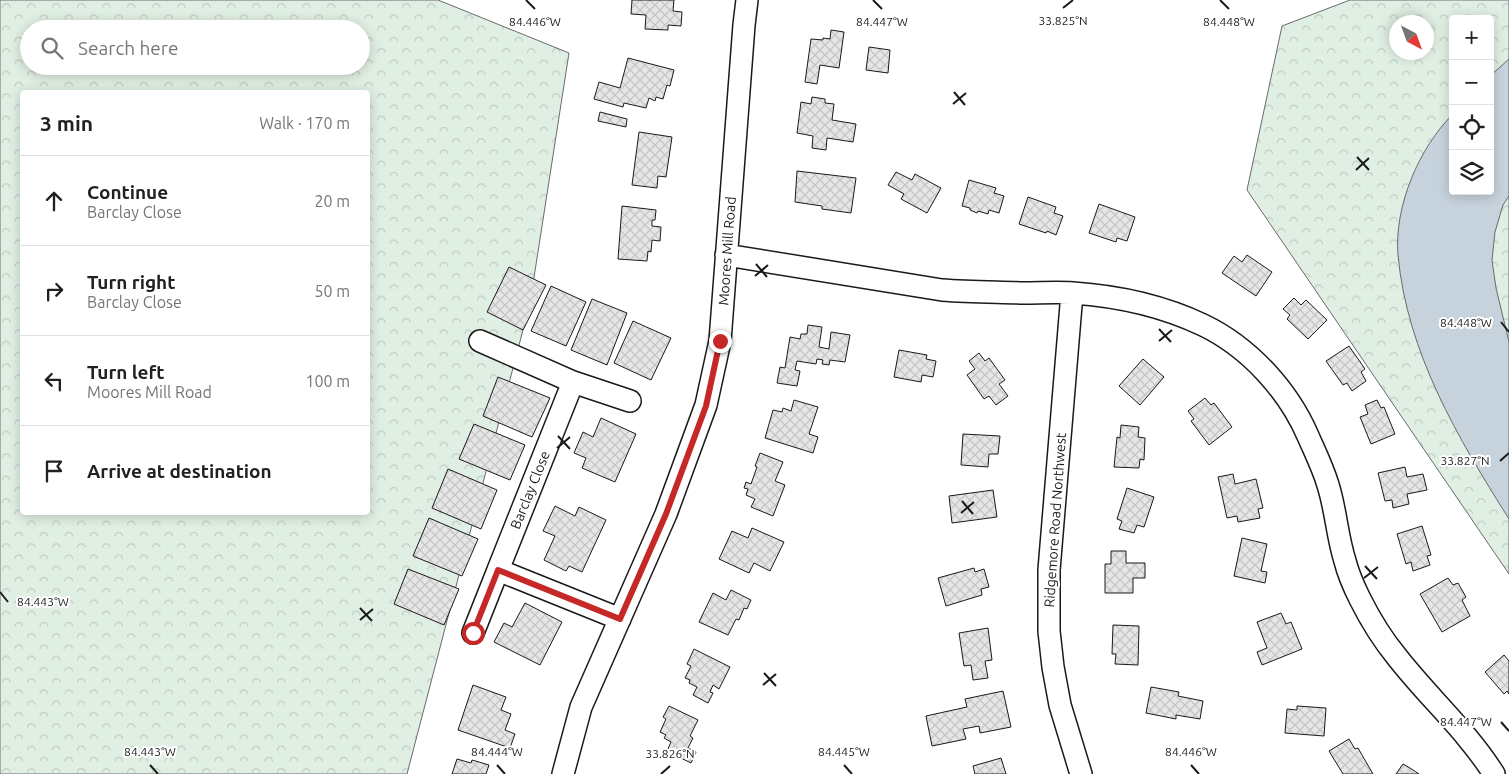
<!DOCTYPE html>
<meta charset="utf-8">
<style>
:root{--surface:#fff;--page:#f6f6f6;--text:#202124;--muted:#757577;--line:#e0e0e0}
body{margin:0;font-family:Ubuntu,sans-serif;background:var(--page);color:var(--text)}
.controls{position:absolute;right:15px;top:15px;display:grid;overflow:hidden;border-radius:5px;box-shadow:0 2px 12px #0003}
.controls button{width:45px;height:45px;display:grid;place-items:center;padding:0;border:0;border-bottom:1px solid var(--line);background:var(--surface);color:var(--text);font:25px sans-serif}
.compass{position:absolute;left:1389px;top:15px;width:45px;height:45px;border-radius:50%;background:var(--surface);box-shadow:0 2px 12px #0003;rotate:139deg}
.stop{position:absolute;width:15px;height:15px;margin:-11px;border:4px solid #c62828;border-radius:50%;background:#fff}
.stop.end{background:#c62828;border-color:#fff;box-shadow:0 1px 5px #0008}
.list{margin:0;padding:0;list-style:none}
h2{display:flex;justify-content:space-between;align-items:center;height:65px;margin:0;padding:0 20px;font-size:21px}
h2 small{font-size:16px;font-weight:400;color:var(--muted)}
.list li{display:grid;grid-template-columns:32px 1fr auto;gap:15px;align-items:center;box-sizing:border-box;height:90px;padding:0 20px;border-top:1px solid var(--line)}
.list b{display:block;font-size:19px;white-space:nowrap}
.list p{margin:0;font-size:16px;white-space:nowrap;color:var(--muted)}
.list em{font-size:16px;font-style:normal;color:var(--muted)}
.icon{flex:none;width:28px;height:28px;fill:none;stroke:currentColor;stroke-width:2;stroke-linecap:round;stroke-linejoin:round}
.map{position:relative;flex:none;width:1509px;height:774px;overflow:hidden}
.search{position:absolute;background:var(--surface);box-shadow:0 2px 12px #0003;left:20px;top:20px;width:350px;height:55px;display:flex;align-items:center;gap:12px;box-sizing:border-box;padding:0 18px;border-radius:28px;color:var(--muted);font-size:19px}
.panel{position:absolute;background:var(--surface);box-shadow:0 2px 12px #0003;left:20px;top:90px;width:350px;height:425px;border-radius:5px}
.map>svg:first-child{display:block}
.forest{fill:url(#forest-crowns);stroke:#6a6a6a;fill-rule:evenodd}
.water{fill:#c6d2dc;stroke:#6a6a6a}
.building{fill:url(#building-cross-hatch);stroke:#1a1a1a}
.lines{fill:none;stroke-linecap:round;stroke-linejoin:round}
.minor-casing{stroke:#1a1a1a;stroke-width:24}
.minor{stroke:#fff;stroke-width:21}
.route{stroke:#c62828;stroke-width:6}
.ticks{fill:none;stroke:#1a1a1a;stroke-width:2}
.labels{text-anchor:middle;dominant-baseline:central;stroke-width:4;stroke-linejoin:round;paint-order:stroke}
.street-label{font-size:14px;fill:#1a1a1a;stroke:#fff}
.ticks-label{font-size:12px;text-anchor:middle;fill:#1a1a1a;stroke:#fff;stroke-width:4;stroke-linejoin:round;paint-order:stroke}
</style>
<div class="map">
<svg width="1509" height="774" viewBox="0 0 1509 774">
<defs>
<pattern id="forest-crowns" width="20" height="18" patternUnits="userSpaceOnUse" patternTransform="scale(1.25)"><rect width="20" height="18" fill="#e0efe3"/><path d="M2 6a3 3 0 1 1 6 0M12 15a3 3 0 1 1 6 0" fill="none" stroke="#c0ccc2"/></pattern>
<pattern id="building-cross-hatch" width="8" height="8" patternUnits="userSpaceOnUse" patternTransform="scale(1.25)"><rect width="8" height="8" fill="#e6e6e6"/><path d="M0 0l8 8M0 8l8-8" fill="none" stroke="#c5c5c5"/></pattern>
</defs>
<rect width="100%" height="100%" fill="#fff"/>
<path class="forest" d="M0,0H438L569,53L530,303L407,774H0ZM29,29H361V66H29ZM22,92H368V512H22Z
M1350,0H1509V574L1247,190L1282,26ZM1453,19H1490V191H1453ZM1396,22H1426V52H1396Z"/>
<path class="water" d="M1509,59V196L1503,205L1495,232L1492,260L1496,288L1509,342V519C1458,438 1407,353 1398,255C1394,206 1419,148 1453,114V191H1490V76Z"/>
<path class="building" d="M632,0H674L673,11L682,12L681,26L668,25V30L645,29L646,15L631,14Z
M831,30L844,32L839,68L820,65L817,84L805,82L811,39L823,40V38L830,39Z
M869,47L890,50L888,73L866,70Z
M628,58L674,70L670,86L667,85L663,99L656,97L655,101L649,98L646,108L624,103L623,107L594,99L599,82L620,88Z
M812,97L825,99V103L834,104L832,120L856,124L853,142L827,138L826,150L812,148L813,136L797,133L801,102L811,104Z
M600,112L627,119L626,127L598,121Z
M639,132L672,137L666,177L658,176L657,188L632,185Z
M797,171L856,178L851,213L822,209V206L795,202Z
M896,172L912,180L915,174L941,188L927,213L901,199L904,194L888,185Z
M969,180L996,188L994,193L1004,196L999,213L989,210L988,214L978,211L977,213L970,210V208L962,206Z
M1028,197L1056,207L1054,213L1063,216L1056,235L1047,231L1046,233L1019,224Z
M1099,204L1135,217L1127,241L1117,238L1116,242L1089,233Z
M622,206L656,210L655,220H652V226L661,227L660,241L652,240L651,252L648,251L647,261L618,259Z
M1247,255L1272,272L1256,296L1222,273L1234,256L1242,262Z
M509,267L546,285L523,330L487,312Z
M551,286L586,302L566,346L531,331Z
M1294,298L1301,305L1306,300L1327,320L1308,339L1287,319L1290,315L1283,309Z
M592,299L627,313L607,365L571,350Z
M633,321L671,338L651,380L614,363Z
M808,325L822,327L819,347L829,349L831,332L850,335L845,362L830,360L829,365L822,364L823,360L817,359L816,364L797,361L795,370L800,371L797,386L777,383L780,367L785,368L790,337L800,339L801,334H807Z
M1349,346L1365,369L1361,372L1366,381L1352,391L1347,383L1343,385L1326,361Z
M899,350L927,355L926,359L936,361L933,377L922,375L921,382L894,377Z
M979,353L985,361L989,358L1005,380L999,384L1008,396L996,405L989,396L984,399L967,375L975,369L969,361Z
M1143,359L1164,377L1140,405L1119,386Z
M498,377L550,398L532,437L483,416Z
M1205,398L1211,405L1214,403L1232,427L1209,445L1191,421L1194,419L1188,411Z
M794,400L818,407L809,434L818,437L813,453L765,438L773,410L782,412L783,408L791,411Z
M1377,400L1381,408L1384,407L1395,434L1371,444L1360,417L1368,414L1365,405Z
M601,418L636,434L615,482L582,468L586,458L574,453L583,432L593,437Z
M474,424L525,445L510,480L459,459Z
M1121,425L1139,427L1138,437L1145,438L1144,460L1140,459L1139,468L1114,467L1117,437L1120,438Z
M963,434L1000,436L998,454H989L988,467L961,465Z
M760,453L783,462L775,481L785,485L773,516L751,507L755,499L746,495L748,489L744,488L746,482L751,484L757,467L755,466Z
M1405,467L1407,477L1423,474L1427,490L1407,494L1409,504L1393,508L1392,500L1385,501L1378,473Z
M448,469L497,490L481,529L432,508Z
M1233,474L1235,484L1256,479L1263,508L1258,509L1260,518L1238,522L1237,516L1227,518L1218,477Z
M1127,488L1154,497L1144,527L1137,525L1134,533L1119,529L1122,521L1117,519Z
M993,490L997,517L952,523L949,496Z
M555,506L575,516L579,507L606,520L582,572L569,566L566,571L544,560L555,536L543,531Z
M429,518L478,539L462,576L413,556Z
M1422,526L1431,555L1427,556L1430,565L1413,571L1411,562L1406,564L1397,534Z
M752,528L784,542L770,571L754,563L749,573L719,559L732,531L748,538Z
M1242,538L1267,544L1261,571L1267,572L1265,583L1234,576Z
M1111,551H1126V563H1145V578H1133V593H1105V564H1111Z
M974,568L975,572L984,569L989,587L981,589L982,595L946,606L938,578Z
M408,569L459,589L444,625L394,604Z
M1448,578L1453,585L1458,583L1466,597L1462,600L1470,616L1442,632L1420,594Z
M731,590L751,600L747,609L744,608L739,620L736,619L728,635L699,622L713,593L726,600Z
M525,603L562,622L540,665L494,642L504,623L512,627Z
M1281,613L1286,624L1291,622L1302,649L1262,665L1257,652L1267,648L1257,622Z
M1113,625L1139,626L1138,665L1115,664L1116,654H1112Z
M988,628L992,660L985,661L988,678L973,680L971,665L964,666L959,633Z
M694,649L730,667L719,689L713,685L710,692L713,693L708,703L693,695L697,687L689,683L690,680L685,678L691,666L687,664Z
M1504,655L1509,661V694L1507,691L1504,694L1485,672Z
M473,685L506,697L501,710L511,714L505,730L515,734L510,748L458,730Z
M1151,687L1179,692L1178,696L1203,701L1200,719L1176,715V719L1146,713Z
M1003,691L1011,727L980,733L979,726L963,729L966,739L932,746L926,716L967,707L965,699Z
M669,706L698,720L690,736L693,738L688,748L696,752L691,763L667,751L671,742L664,738L666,735L660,732L666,719L663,717Z
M1297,706L1326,708L1324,736L1285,733L1287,709L1297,710Z
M1349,739L1355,749L1358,748L1373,774H1343L1329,751Z
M1001,758L1006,774H975L973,766Z
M457,759L471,763L472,760L489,765L486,774H452Z
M1403,764L1410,768L1419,774H1396Z"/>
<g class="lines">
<defs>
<path id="minor" d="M726,255L942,290C969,292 996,292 1024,293C1040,293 1057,292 1073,293C1117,296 1163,306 1203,325C1249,347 1288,390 1308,436C1315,452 1323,468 1328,485C1336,510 1337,536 1345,561C1348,573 1354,587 1360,599C1370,619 1383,640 1397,657C1429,698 1466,730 1494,774
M1072,293L1049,570V631L1053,667L1060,705L1081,774
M480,341L573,382L630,401
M573,382L498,570L620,619
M473,633L498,570
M563,774L581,707L666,514L706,405L720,341L744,25L747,0"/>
</defs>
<use href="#minor" class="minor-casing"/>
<use href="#minor" class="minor"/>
</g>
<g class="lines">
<path class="route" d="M473,633L498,570L620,619L666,514L706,406L720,341"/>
</g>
<path class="ticks" d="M526,0L535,9M873,0L882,9M1220,0L1229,9M1063,8L1073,0M954,92L965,105M953,104L966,93M1357,157L1369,170M1356,170L1369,158M756,264L767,277M755,276L768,265M1501,322L1509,332M1159,329L1171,342M1159,341L1172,330M558,436L570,449M557,448L570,437M1500,461L1509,453M962,501L973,514M961,513L974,502M1365,566L1377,579M1364,578L1378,567M0,592L8,602M360,608L372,621M360,620L373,609M764,673L776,686M763,685L776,674M1501,722L1509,731M150,765L158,774M497,765L505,774M844,765L852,774M1191,765L1199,774M661,774L670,766"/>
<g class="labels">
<g class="street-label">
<text transform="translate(727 251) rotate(-86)">Moores Mill Road</text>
<text transform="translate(530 490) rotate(-68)">Barclay Close</text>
<text transform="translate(1055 520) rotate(-86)">Ridgemore Road Northwest</text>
</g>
</g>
<g class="ticks-label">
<text x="1063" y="25">33.825°N</text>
<text x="535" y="26">84.446°W</text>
<text x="882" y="26">84.447°W</text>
<text x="1229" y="26">84.448°W</text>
<text x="1466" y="327">84.448°W</text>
<text x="1465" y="465">33.827°N</text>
<text x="43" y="606">84.443°W</text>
<text x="1466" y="726">84.447°W</text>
<text x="150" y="756">84.443°W</text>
<text x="497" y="756">84.444°W</text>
<text x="844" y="756">84.445°W</text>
<text x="1191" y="756">84.446°W</text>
<text x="670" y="758">33.826°N</text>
</g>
</svg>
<div class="controls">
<button>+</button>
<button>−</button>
<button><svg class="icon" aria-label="locate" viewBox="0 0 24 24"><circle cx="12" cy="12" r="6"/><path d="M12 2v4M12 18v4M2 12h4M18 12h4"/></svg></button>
<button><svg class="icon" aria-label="layers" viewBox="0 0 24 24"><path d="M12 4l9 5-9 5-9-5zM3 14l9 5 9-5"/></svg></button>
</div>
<svg class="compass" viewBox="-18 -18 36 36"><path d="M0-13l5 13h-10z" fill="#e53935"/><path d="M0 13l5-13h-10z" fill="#757577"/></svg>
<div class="stop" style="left:473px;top:633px"></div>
<div class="stop end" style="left:720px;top:341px"></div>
<div class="search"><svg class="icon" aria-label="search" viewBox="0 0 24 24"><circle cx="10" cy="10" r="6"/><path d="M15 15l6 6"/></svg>Search here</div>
<section class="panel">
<h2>3 min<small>Walk · 170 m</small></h2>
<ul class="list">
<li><svg class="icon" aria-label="ahead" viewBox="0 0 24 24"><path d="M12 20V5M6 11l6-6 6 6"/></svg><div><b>Continue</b><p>Barclay Close</p></div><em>20 m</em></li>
<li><svg class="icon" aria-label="right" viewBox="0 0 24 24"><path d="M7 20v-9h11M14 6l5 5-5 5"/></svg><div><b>Turn right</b><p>Barclay Close</p></div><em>50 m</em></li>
<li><svg class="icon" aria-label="left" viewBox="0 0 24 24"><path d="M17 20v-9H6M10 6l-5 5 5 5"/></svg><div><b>Turn left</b><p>Moores Mill Road</p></div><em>100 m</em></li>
<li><svg class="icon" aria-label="arrive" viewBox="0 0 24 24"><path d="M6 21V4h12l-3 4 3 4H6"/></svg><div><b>Arrive at destination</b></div></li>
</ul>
</section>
</div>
